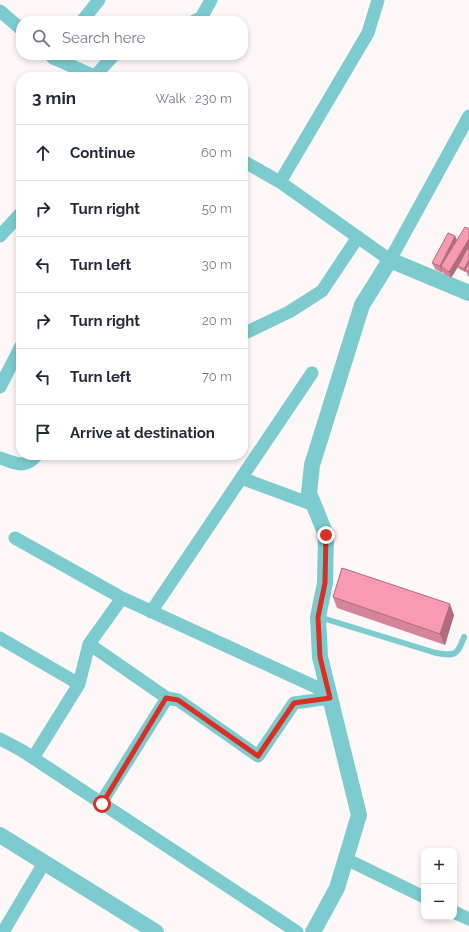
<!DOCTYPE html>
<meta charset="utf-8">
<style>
:root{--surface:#fff;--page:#f6f6f7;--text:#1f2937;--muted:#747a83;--line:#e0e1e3}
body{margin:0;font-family:Raleway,sans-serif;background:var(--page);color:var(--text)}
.controls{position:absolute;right:12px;bottom:12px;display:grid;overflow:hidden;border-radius:8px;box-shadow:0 2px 6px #0003}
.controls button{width:36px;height:36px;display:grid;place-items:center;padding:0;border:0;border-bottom:1px solid var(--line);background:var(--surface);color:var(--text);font:20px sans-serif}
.stop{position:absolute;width:12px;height:12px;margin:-9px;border:3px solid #d93025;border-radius:50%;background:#fff}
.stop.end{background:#d93025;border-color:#fff;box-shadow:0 1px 4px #0008}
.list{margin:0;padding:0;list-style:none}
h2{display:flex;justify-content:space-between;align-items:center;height:52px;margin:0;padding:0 16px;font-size:17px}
h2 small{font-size:13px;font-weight:400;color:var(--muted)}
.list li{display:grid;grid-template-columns:26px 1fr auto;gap:12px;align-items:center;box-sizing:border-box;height:56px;padding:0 16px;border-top:1px solid var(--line)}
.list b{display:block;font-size:15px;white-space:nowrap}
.list em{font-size:13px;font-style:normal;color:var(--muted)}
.icon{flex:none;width:22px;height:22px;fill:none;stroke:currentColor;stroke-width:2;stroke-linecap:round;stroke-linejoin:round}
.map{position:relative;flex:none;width:469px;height:932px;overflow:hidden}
.search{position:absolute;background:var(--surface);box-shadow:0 2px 6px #0003;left:16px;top:16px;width:232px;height:44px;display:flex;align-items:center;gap:10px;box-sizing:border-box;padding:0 14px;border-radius:16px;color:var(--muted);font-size:15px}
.panel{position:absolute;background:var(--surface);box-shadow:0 2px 6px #0003;left:16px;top:72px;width:232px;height:388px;border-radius:16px}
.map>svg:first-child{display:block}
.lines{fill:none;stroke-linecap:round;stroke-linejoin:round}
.service{stroke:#7ccbcf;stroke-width:6}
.minor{stroke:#7ccbcf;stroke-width:13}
.tertiary{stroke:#7ccbcf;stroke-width:16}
.wall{fill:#d58599}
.shaded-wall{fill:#ae6c7d}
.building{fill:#f89bb2;stroke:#ae6c7d}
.route{stroke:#d93025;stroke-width:5}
</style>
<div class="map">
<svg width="469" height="932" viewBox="0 0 469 932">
<rect width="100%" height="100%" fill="#fdf7f8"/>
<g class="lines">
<path class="service" d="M319,617L436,653C455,656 457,656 464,637"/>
<path class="minor" d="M0,11L21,29
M82,21L99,0
M194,21L201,18L211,0
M50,55L53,58L97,77
M94,77L114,55
M243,161L280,182L390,260L469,116
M280,182L368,33L378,0
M0,236L21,213
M243,334L289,312L322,291L358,237
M0,387L21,346
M0,458C16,463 24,470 37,455
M241,478L314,505
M15,538L122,598
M151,612L312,373
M0,638L79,684
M89,644L167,698L178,700L258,756L294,703L330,698
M0,739L21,750L297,932
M33,758L79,684L89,644L122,598L329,693
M101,803L167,698
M346,859L424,897
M454,912L469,919
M3,932L44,863"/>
<path class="tertiary" d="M0,835L156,932
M313,932L337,888L359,815L320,657L318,617L325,583L326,535L309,493L312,465L362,305L390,260L469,293"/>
</g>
<path class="wall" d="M469,229V277L468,276L466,271L465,272L459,269L458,267L451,278L443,273L442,271V273L435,269L432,263L455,236L457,240Z
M333,597L454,615L445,645L337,608Z"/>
<path class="shaded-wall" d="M455,236L458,242L441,266L442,271V273L440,266Z
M469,239V249L451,278L449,272Z
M469,260V265L465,272L464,269Z
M450,604L454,615L445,645L440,634Z"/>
<path class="building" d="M465,227L469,229V239L449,272L441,266Z
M448,233L455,236L440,266L432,263Z
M467,249L469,250V260L464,269L458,266Z
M469,262V272L465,270Z
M342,568L450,604L440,634L333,597Z"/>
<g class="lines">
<path class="route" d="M102,804L166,698L178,700L258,756L294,703L330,698L320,657L318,617L325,583L326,535"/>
</g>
</svg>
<div class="controls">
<button>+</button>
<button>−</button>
</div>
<div class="stop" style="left:102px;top:804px"></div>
<div class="stop end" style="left:326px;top:535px"></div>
<div class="search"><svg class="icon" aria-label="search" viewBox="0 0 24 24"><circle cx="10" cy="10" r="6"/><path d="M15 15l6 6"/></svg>Search here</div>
<section class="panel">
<h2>3 min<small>Walk · 230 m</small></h2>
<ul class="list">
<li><svg class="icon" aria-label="ahead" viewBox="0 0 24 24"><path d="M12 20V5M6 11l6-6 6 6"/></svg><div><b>Continue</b></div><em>60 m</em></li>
<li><svg class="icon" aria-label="right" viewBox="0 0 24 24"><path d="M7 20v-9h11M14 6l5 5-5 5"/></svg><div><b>Turn right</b></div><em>50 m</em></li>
<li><svg class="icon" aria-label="left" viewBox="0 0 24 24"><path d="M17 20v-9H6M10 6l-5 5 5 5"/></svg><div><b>Turn left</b></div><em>30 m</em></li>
<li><svg class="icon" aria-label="right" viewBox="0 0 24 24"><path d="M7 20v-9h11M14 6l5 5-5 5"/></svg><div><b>Turn right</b></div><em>20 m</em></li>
<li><svg class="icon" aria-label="left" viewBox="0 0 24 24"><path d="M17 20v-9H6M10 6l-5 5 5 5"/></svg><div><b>Turn left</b></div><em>70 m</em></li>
<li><svg class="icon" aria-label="arrive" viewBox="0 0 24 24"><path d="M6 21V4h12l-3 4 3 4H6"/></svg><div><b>Arrive at destination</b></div></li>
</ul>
</section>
</div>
